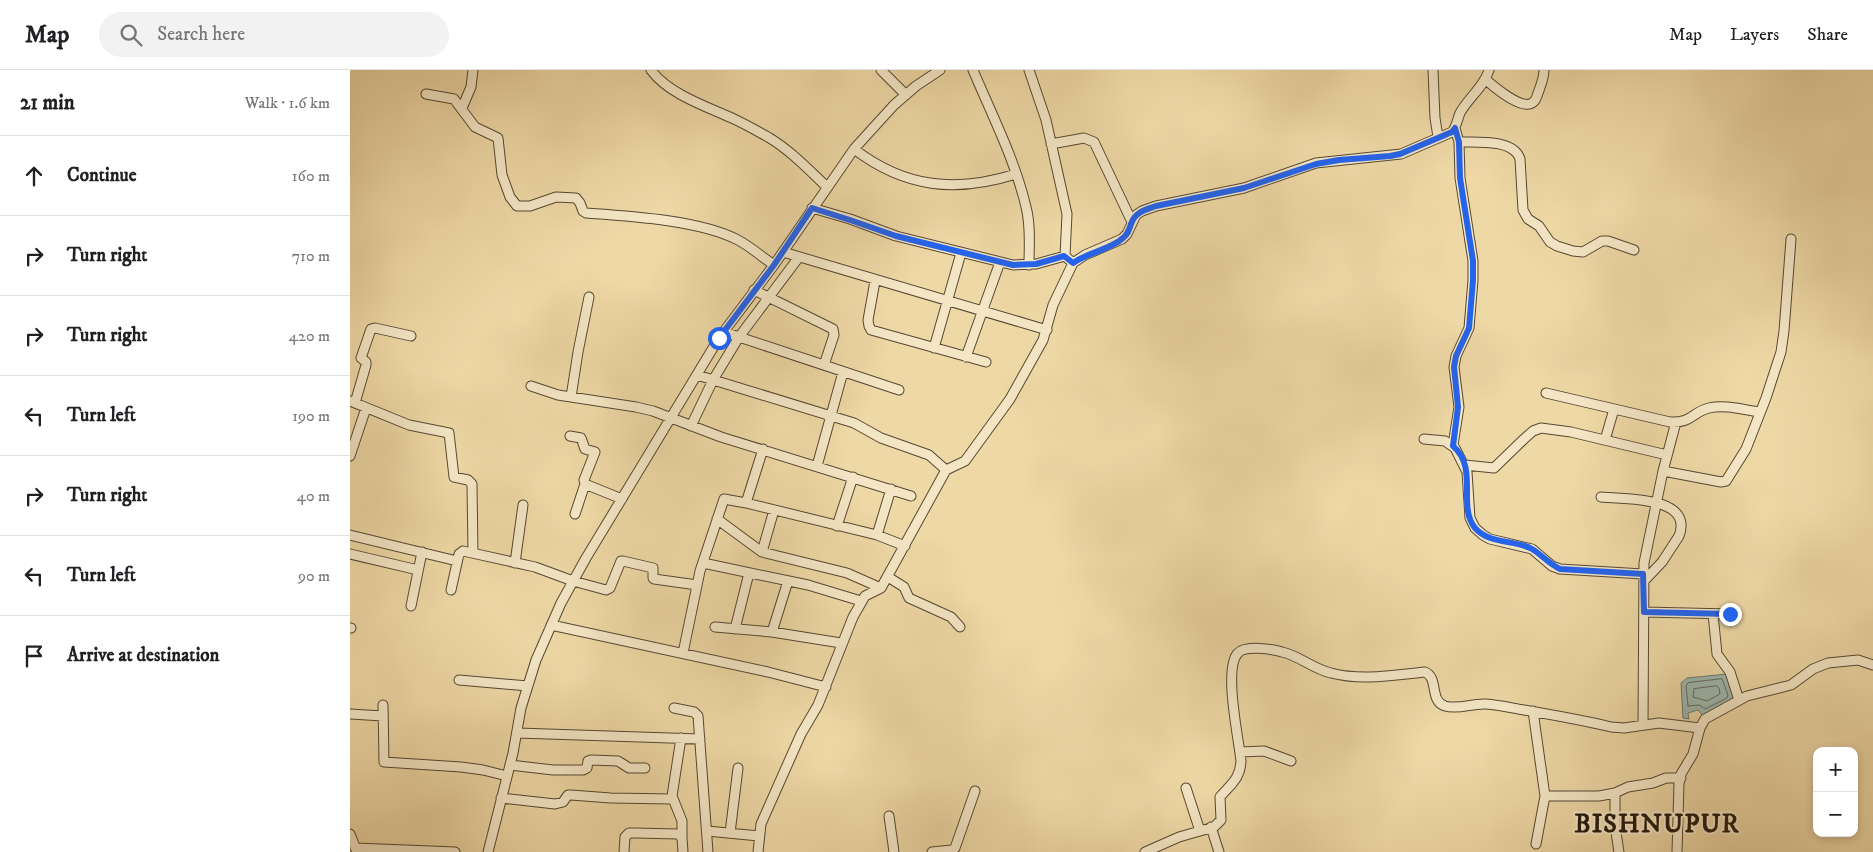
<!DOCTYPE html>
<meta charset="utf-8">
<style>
:root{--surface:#fff;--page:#f2f2f2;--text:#202124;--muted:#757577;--line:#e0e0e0}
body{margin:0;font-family:"IM FELL DW Pica",serif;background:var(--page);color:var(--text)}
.controls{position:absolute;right:15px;bottom:15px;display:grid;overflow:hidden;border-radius:10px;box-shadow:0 2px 8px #0003}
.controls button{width:45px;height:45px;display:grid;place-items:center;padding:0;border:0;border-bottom:1px solid var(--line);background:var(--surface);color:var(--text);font:25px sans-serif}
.stop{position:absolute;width:15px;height:15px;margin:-11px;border:4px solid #2563eb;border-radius:50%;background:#fff}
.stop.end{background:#2563eb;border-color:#fff;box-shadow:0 1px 5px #0008}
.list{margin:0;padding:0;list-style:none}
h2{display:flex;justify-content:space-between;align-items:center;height:65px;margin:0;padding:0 20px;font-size:21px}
h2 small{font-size:16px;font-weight:400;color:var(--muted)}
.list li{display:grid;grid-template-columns:32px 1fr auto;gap:15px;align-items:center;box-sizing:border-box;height:80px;padding:0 20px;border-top:1px solid var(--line)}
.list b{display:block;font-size:19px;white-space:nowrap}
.list em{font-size:16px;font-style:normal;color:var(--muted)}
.icon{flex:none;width:28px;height:28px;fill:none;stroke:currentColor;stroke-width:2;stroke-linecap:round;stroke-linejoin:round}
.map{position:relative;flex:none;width:1523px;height:782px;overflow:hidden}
header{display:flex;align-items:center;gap:30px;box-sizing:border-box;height:70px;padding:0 25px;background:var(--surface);border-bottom:1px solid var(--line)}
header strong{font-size:24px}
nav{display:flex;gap:28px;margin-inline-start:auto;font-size:18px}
.search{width:350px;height:45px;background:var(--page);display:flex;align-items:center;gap:12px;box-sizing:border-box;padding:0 18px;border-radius:28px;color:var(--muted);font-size:19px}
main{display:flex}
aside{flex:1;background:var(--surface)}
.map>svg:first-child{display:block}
.water{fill:#9db8b1;stroke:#6c786f}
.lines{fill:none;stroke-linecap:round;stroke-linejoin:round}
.shore{stroke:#60685e;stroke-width:1}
.minor-casing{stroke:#554832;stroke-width:11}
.minor{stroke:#f4e6c5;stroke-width:9}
.route{stroke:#2563eb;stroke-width:6}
.labels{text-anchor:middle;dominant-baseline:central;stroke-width:4;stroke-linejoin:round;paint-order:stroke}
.district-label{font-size:26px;font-weight:bold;letter-spacing:1px;fill:#22180b;stroke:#f4e6c5}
</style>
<header>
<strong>Map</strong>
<div class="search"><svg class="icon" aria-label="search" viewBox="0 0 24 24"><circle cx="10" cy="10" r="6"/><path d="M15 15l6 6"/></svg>Search here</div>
<nav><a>Map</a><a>Layers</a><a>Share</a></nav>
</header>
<main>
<aside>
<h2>21 min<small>Walk · 1.6 km</small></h2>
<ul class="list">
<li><svg class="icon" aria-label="ahead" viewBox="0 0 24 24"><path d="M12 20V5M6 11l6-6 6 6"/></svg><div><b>Continue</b></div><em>160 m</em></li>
<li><svg class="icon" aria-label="right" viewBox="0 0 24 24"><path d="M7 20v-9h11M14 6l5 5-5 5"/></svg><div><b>Turn right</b></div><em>710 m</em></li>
<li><svg class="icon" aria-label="right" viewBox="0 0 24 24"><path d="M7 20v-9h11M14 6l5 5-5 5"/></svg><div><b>Turn right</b></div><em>420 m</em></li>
<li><svg class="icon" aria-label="left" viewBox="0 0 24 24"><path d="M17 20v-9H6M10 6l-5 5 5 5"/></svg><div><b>Turn left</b></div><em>190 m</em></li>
<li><svg class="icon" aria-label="right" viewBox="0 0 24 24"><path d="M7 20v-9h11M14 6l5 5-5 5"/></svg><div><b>Turn right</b></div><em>40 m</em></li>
<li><svg class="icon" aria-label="left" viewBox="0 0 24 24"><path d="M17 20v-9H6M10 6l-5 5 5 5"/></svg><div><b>Turn left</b></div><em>90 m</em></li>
<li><svg class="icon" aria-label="arrive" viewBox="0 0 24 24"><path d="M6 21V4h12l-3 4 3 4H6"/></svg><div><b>Arrive at destination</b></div></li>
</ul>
</aside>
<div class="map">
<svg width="1523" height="782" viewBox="0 0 1523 782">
<rect width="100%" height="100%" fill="#eed8a6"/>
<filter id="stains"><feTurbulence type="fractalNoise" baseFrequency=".004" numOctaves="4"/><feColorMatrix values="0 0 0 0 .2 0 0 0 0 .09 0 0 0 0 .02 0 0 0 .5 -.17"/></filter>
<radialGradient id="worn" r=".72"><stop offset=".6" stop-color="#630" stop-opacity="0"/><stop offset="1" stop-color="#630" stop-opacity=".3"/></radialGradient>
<path class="water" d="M1377,604L1384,629L1353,646L1348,640L1338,643L1339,649L1333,648L1331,613L1337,608Z"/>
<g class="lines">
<path class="shore" d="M1372,609L1378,625L1377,628L1355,639L1349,635L1338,636L1336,616L1338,613Z
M1367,616L1369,618L1370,624L1357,631L1343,627L1344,619Z"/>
<defs>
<path id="minor" d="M301,0C318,24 358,37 384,49C395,54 407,61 418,67C440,80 458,99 477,117
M531,0L556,25
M623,0C642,45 665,90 676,137C681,156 679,176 679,195
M679,0L696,50L717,144L715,186
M1083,0L1085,48L1088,67
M1135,9C1143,16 1171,40 1182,33C1186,31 1187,26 1188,23C1191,15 1194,8 1194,0
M76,24L104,29L125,57L148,68L152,105L160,127L167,136H180L206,127L226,128L230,133L233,141L236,143C279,146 350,150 388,170C401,177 412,187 424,195
M112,38L121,17L123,0
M1109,72C1126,72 1164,69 1170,89L1173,140L1178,149L1189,156L1200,172L1207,176L1223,181L1233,182L1252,171H1258L1284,180
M701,74L734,68L744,72L782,152
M504,79C555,118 606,123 666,104
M462,138L500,149L546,166L663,195L686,194L715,186L723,193
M433,182L697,260
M525,211L518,250L519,256L521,260L636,292
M404,220L483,259L484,265L474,295
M374,262L549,320
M584,278L611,183
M616,287L650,192
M347,305L504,353L531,368L579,385L596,400
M181,316L208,325L286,337L303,341L371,367L561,426
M1196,323L1320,352C1343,353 1342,342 1359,338C1375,334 1394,340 1410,342
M221,327L228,282L239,227
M0,331L59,355L99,363L104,407L118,410L122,414L123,483
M5,333L16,295V292L11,288L21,259L25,258L61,266
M341,356L363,310L389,267L449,187
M220,366L231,368L235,379L245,382L234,410L235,414L272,429
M1074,369L1095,371L1105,378L1117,402L1120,448L1125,458L1133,465L1140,469L1182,479L1202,496L1210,499L1293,504
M1255,370L1264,339
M1103,375L1109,337L1104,297L1106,286L1119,258L1123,210V191L1110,108L1109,72L1105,58
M0,386L16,338
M1115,395L1144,398L1174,369L1183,361L1191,358L1221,362L1317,385
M467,396L493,302
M1313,401L1371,412L1376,411L1396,379L1416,328L1431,282L1434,261L1441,169
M1251,427C1274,429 1344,426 1329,466L1312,492L1294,511
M396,433L413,379
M225,444L235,414
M367,449L412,482L497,503L531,518
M487,456L503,407
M0,465L107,491
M527,465L541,419
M412,482L424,440
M0,484L68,500
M165,493L173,435
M353,493L458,515L511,531
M538,507L554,517L559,528L601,547L610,557
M101,520L109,484L113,481L185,497L223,511L256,520L260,518L271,491H273L303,498V508L304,509L347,515
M61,536L72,482
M1294,542L1380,544
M1363,544L1367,584L1380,602L1389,630
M201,555L418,602L476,617
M365,557L422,562L491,573
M0,558H1
M385,559L399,503
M422,562L438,511
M333,583L350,501L374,429L396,433L527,465L555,476
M109,610L178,616
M33,635L34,692L111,697L133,700L157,706
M324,638L344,642L348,646L358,782
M1183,641L1195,726L1186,774
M0,644L33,646
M1293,655L1294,493L1313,401L1326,352
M167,663L350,669
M331,668L322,726L332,751V768
M890,682L914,681L941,691
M160,695L203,700H233L237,698L238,691L241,690L268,691L279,698H295
M836,718L850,761
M1265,723V756L1269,782
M1195,726H1249L1265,723L1278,717L1303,713L1316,708H1331
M151,728L205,734L213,732L218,725H221L261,728L322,729
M539,746L544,782
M861,757L869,782
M357,761L409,766
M380,763L388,698
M0,764L7,782
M5,778L105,782
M138,782L163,683L171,638L186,590L211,533L236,488L369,268L424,195L504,79L544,35L566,16L590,0
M274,782L275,767L279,763H285L328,764L332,768L333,782
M408,782L411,754L451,664L468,635L503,547L515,526L531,518L596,400L615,391L660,329L693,270L703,235L723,193L735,185L772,169L777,164L786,145L792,141L806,136L894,118L966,93L1051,84L1102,62C1107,56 1107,50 1110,43C1118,28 1134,17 1139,0
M582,782L602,780L605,778L625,721
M795,782L829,767L864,757L871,750L870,727C881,714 890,709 891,691C889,670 873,598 888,583C895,575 922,579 932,582C950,586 963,599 981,603C1011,611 1044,605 1075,602C1089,608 1079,631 1095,636C1109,640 1122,633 1136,634C1149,635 1162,638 1174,640C1203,645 1232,650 1261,657L1274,658L1309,653L1350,658
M1327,782L1329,714L1331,704L1343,684L1350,658L1355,649L1397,626L1441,615L1463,599L1478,593L1508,590L1523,595"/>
</defs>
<use href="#minor" class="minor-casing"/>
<use href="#minor" class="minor"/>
</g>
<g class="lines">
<path class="route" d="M369,268L424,195L462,138L500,150L546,166L663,195L686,194L714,186L723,193C738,182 760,180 773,168C778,164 779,160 781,154C785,142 795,140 806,136L894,118L966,94L989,90L1040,86L1050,84L1102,62L1105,58L1109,72L1110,108L1123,191V210L1119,258L1106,286L1104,297L1108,337L1103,376C1129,398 1107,436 1125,458C1140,475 1164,469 1182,479C1192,485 1199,494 1210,499L1293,504L1294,542L1380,544"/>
</g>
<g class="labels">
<g class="district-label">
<text x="1307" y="754">BISHNUPUR</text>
</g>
</g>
<rect width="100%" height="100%" filter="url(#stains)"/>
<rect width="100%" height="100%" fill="url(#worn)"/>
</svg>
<div class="controls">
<button>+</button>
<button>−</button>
</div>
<div class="stop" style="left:369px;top:268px"></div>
<div class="stop end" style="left:1380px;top:544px"></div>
</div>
</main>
